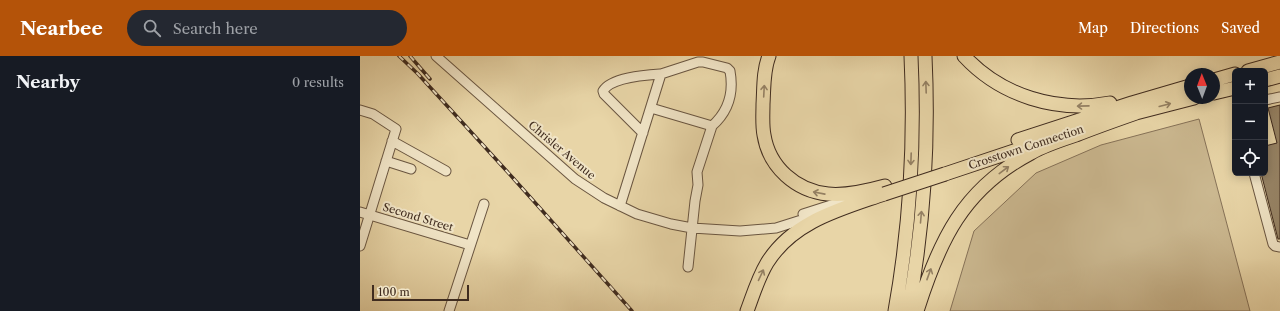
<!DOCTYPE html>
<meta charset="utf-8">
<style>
:root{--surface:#171b24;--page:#242831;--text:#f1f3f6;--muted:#9ea1a6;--line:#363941;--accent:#b45309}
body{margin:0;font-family:"Libre Caslon Text",serif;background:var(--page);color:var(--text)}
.controls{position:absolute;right:12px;top:12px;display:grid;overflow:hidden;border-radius:6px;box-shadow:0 2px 10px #0003}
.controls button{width:36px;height:36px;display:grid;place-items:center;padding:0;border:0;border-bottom:1px solid var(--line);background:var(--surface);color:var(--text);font:20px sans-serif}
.compass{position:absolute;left:824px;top:12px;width:36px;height:36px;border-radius:50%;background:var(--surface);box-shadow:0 2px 10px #0003;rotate:359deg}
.scale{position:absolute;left:12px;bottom:10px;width:97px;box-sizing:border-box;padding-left:4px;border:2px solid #402c1f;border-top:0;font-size:11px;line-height:14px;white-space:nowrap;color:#402c1f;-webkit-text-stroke:3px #f0e4c6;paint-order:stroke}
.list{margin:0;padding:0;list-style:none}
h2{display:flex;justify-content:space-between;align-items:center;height:52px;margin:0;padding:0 16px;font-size:17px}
h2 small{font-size:13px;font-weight:400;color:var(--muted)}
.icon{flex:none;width:22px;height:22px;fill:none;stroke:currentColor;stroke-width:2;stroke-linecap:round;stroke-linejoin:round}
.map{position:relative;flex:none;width:920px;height:255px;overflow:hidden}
header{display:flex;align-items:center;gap:24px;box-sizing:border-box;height:56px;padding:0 20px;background:var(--accent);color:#fff}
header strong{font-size:19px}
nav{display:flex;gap:22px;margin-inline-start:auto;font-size:14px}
.search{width:280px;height:36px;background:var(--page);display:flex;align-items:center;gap:10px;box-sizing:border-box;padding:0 14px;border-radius:22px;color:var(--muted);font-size:15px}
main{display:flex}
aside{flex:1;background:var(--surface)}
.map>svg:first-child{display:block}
.green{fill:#cbb890;stroke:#867258}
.building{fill:#978466;stroke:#402c1f}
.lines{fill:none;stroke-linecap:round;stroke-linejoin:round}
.minor-casing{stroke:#6a5641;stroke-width:11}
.highway-casing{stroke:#402c1f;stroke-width:15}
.minor{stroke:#f0e4c6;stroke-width:9}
.highway{stroke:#e8d5a7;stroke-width:13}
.rail-casing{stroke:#402c1f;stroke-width:3.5}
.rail{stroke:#f0e4c6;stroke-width:2;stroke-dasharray:6;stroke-linecap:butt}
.highway-bridge-casing{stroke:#402c1f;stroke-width:15;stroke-linecap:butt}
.highway-bridge{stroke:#e8d5a7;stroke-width:13}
.oneway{stroke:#948063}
.labels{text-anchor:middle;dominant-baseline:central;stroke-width:4;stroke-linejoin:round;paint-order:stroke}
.street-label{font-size:11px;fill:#402c1f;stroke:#f0e4c6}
</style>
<header>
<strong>Nearbee</strong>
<div class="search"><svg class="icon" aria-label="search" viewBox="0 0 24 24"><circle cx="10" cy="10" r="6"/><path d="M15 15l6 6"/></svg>Search here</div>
<nav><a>Map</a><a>Directions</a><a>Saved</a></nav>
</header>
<main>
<aside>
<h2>Nearby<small>0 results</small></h2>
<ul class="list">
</ul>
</aside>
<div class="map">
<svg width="920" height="255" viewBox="0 0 920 255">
<rect width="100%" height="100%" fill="#e8d5a7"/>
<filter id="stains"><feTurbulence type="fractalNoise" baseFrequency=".005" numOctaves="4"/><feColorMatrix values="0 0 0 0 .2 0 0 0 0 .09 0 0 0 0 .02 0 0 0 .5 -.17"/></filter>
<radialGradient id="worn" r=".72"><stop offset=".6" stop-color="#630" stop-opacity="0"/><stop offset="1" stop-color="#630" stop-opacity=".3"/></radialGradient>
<path class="green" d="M839,63L890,255H590L614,175L676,117L741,89Z"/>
<path class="building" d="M920,49V183H918L901,117H905V90L917,87L908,52Z"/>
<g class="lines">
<defs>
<path id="minor" d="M76,0L215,123L244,142L277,158L311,168L332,172L380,175L416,172L454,160
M905,44L920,41
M291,52L352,70
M0,54L13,58L36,73L0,190
M283,77L244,38L243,35C251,21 286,19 301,18
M32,85L86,115
M26,105L51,113
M894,117L913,188L915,190L920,191
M260,150L301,18L338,6H343L367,12L370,15C374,37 369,55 352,70L337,116L338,129L335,145L328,211
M0,156L110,189
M443,158L496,141
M89,255L124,148"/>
<path id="highway" d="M409,0C403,15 404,33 403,48C403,58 402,69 404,79C409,111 436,135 468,138C487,140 507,135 525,130
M604,0C641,40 697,57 750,47
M888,15L920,6
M854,24L875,18
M905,24L920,20
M854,37L875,32
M768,59L834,42
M658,84L772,47L830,30
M585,118L675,88
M387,255C393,239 398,222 407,207C433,165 481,153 524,138
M535,255C550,171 555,85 551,0
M548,255C564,171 569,85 565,0
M557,255C579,185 603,133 671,97C685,89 701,84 716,79C736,71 756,64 776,57"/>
</defs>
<use href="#minor" class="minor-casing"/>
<use href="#highway" class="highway-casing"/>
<use href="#minor" class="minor"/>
<use href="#highway" class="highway"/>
<defs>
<path id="rail" d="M39,0L58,18L153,122L272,255
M50,0L70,23"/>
</defs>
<use href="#rail" class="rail-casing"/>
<use href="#rail" class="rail"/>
<defs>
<path id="highway-bridge" d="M524,138L585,118"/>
</defs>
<use href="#highway-bridge" class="highway-bridge-casing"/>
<use href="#highway-bridge" class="highway-bridge"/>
</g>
<defs><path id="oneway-shaft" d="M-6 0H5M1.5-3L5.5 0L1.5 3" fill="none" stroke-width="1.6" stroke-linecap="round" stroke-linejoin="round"/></defs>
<g class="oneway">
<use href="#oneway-shaft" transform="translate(566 31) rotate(-92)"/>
<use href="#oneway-shaft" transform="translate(404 35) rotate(-87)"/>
<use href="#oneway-shaft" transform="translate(805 49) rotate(-15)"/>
<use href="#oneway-shaft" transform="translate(723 50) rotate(179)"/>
<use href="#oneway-shaft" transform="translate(551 103) rotate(92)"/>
<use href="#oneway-shaft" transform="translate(644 114) rotate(-37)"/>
<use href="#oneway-shaft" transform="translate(459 137) rotate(-169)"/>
<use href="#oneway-shaft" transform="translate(561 161) rotate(-85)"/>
<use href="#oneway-shaft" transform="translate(569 218) rotate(-70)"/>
<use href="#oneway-shaft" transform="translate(401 219) rotate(-65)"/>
</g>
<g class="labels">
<g class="street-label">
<text transform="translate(666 91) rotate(-18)">Crosstown Connection</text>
<text transform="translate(202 94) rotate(40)">Chrisler Avenue</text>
<text transform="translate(58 161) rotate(17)">Second Street</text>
</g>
</g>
<rect width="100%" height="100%" filter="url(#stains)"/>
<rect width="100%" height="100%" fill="url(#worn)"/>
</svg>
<div class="controls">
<button>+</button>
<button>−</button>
<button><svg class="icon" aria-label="locate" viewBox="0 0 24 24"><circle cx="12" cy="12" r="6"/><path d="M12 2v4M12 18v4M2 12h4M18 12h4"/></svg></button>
</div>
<svg class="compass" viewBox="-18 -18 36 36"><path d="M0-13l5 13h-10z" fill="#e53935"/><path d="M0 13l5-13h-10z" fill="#9ea1a6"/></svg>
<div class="scale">100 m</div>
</div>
</main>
